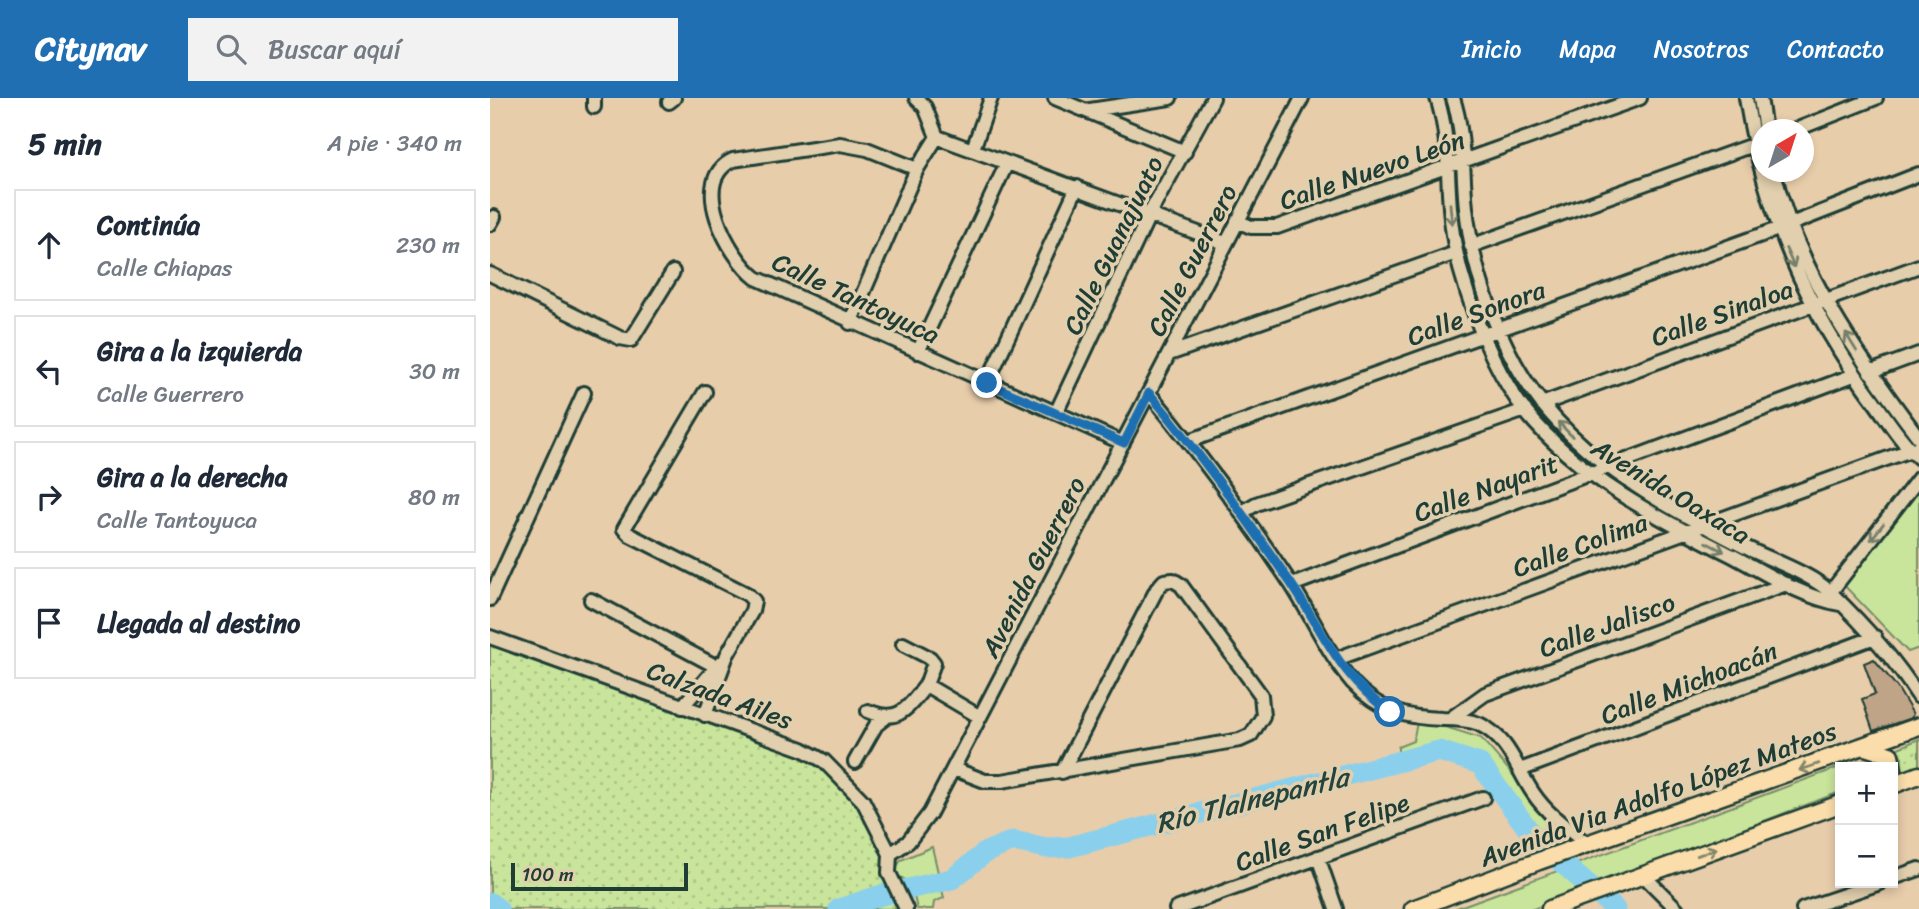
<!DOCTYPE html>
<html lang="es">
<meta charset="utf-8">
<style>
:root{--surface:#fff;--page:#f2f2f3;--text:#1f2937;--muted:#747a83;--line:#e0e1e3;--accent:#1f6fb2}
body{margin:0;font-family:Sriracha,sans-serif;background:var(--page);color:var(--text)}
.controls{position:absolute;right:21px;bottom:21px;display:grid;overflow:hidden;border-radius:0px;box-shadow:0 4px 10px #0003}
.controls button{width:63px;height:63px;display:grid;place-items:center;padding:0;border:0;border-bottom:2px solid var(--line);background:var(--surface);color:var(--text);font:35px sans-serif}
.compass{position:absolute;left:1261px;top:21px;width:63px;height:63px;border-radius:50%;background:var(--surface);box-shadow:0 4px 10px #0003;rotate:39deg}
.scale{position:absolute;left:21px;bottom:18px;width:177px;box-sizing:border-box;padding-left:7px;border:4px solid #1f3d34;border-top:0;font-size:19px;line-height:24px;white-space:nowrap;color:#1f3d34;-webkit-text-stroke:5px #e1cfad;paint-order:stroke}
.stop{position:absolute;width:21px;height:21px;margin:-16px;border:5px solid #1f6fb2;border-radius:50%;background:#fff}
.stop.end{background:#1f6fb2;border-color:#fff;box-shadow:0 2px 7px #0008}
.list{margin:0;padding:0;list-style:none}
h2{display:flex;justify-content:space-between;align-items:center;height:91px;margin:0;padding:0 28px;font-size:30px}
h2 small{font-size:23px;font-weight:400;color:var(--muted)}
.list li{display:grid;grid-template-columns:46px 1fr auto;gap:21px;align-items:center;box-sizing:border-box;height:112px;margin:0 14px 14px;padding:0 14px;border:2px solid var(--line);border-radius:0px}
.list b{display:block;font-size:26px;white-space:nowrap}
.list p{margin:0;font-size:23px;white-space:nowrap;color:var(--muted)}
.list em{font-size:23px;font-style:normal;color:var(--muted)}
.icon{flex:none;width:38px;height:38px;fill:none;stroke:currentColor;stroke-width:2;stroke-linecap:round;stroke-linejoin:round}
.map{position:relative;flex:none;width:1429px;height:811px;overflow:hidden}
header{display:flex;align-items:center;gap:42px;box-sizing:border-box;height:98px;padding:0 35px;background:var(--accent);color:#fff}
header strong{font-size:33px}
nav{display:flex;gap:38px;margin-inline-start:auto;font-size:24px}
.search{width:490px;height:63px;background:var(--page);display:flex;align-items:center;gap:18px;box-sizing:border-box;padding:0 24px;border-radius:0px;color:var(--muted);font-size:26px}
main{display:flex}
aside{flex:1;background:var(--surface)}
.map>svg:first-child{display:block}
.grass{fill:url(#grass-dots);stroke:#749068;stroke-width:2}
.park{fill:#c9e49b;stroke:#749068;stroke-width:2}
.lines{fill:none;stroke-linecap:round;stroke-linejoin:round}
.river{stroke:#8ad0ec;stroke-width:21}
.building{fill:#bfa488;stroke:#1f3d34;stroke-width:2}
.minor-casing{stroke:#1f3d34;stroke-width:18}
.major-casing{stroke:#1f3d34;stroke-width:21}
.minor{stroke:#e1cfad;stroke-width:12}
.major{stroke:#faddab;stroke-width:16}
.oneway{stroke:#767f6a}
.oneway2{stroke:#82856a}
.route{stroke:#1f6fb2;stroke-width:9}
.labels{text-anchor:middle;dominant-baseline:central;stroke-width:7;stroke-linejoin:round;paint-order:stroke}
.street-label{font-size:26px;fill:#1f3d34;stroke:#e1cfad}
.water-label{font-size:28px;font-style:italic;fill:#24443d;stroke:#e1cfad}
</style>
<header>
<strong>Citynav</strong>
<div class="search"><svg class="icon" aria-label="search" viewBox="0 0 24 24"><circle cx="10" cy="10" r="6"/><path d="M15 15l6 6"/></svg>Buscar aquí</div>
<nav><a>Inicio</a><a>Mapa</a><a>Nosotros</a><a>Contacto</a></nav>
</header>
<main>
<aside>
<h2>5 min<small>A pie · 340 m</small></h2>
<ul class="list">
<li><svg class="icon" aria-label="ahead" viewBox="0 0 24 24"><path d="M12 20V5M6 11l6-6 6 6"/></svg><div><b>Continúa</b><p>Calle Chiapas</p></div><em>230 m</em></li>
<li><svg class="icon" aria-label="left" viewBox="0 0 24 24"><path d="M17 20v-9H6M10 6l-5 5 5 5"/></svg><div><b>Gira a la izquierda</b><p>Calle Guerrero</p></div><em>30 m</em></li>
<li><svg class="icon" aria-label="right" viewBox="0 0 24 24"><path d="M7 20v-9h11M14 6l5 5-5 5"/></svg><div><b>Gira a la derecha</b><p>Calle Tantoyuca</p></div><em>80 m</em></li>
<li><svg class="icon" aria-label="arrive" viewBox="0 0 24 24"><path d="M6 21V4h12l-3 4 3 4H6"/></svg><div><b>Llegada al destino</b></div></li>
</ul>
</aside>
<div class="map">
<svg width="1429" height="811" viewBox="0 0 1429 811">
<defs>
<pattern id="grass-dots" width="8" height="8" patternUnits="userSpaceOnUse" patternTransform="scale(1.75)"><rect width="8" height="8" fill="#c9e49b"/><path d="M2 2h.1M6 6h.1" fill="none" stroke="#acc486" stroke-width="1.8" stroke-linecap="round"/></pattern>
</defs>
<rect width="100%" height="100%" fill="#e8cdab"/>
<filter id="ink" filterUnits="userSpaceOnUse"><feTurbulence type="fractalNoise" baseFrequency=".0143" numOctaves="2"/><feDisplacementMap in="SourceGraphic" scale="14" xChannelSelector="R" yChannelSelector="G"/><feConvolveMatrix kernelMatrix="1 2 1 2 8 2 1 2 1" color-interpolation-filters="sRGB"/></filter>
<g filter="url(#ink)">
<path class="grass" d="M0,542C89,573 179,603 265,640C294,652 328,662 351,683C387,714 398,768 414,811H0Z
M1429,641V668L1411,674L1412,659L1406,651Z"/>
<path class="park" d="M1429,392V550L1418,554L1348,481Z
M939,624L991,640L1024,678L1046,711L1074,738L1059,744L1053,739L991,658L956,648L908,655V649L923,643L927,625Z
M1350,669V694L1043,811H964Z
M442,749L454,800L444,804L443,811H427L421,785L403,775L411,762Z"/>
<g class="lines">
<path class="river" d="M0,805L8,811
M349,811L392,797L462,781L496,754L523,743L557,750L579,749L949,653L990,666L1046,742L1125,811"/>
</g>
<path class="building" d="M1384,561L1407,589L1423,616L1421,620L1383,633L1372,601L1385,596L1374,565Z"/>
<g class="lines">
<defs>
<path id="minor" d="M104,0V9
M426,0L435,9L447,39
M565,0L695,54
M947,0C959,38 957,72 960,110C962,138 968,167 977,194C990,234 1009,279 1035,313C1088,379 1169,421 1243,458C1277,476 1312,499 1350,506
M963,0C975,37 972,72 976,110C982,165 999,217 1025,265C1074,355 1169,405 1257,450C1281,462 1322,476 1341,495C1374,527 1404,560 1429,599
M1256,0C1275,115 1316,212 1386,306C1399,324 1412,345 1429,360
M1270,0L1275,32
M179,4L184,0
M600,12L680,0
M1305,32L1386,0
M447,39L735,145
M483,51L501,0
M427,71L377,51L350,46L243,62C198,83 238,158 266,180L633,345
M1284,74C1308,174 1368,259 1429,340
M747,123L761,129H787L1150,0
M0,126L4,119
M1301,126L1429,76
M981,148L1271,44
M0,176L130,240L141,242L183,174
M360,225L427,71L447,39
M428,254L517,65
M679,256L966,155
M1380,274L1429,256
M497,285L587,89
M659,295C710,356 757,420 801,486C822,518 838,556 863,585C889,613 916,620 953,621C964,621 979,622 989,626C1019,640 1026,670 1043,695C1057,716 1078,731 1097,746
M1052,306L1429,168
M566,315L660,115L723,0
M699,343L1288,131
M751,415L766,406L1035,312
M802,487L1364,277
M1336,500L1429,380
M0,501L94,295
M101,502L231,571
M0,539L312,651L334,663L373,703L400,756L399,775L416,811
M413,546L440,560L444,565L436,587L490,619
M846,561L1429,349
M192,609L230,565
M378,613C409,626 417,611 436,587
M215,617L237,557L262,513L264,503L257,496L140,437L134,431L215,294
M960,621L995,596L1296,486
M365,664L386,627L395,620
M464,671L495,683H512L750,642L761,637L773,618L771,597L691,487L683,482L674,483L667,491L572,674
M1030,672L1385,539
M400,756L418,744L440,715L812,0
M828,759L846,811
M1153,777L1187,811
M1403,780L1429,771
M686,811L993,700
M1313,811L1390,785"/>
<path id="major" d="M1375,649L1400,657L1403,671
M1403,687L1429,677
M923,811L1049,763L1429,628
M1060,811L1350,706"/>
</defs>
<use href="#minor" class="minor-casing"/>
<use href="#major" class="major-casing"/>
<use href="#minor" class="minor"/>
<use href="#major" class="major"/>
</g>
<defs><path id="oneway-shaft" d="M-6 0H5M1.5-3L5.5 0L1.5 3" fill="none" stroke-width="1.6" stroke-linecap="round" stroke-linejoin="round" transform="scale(1.75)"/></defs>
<g class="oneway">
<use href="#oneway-shaft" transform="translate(961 116) rotate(84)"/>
<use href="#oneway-shaft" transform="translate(1300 160) rotate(66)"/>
<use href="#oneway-shaft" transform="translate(1361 244) rotate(-122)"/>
<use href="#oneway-shaft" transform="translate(1075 331) rotate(-134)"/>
<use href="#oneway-shaft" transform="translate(1387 434) rotate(128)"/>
<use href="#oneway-shaft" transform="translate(1225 449) rotate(27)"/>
</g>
<g class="oneway2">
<use href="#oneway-shaft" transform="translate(1319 669) rotate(161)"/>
<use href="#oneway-shaft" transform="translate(1217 754) rotate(-20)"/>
</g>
</g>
<g class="lines" filter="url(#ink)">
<path class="route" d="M497,285L634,345L659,295C710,355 755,419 800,484C834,534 849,579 900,614"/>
</g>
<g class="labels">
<g class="street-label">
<text transform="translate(882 72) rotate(-19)">Calle Nuevo León</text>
<text transform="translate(623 147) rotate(-64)">Calle Guanajuato</text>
<text transform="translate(702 162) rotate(-63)">Calle Guerrero</text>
<text transform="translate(366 200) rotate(25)">Calle Tantoyuca</text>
<text transform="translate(986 215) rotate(-20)">Calle Sonora</text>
<text transform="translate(1232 215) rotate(-20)">Calle Sinaloa</text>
<text transform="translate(996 390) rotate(-20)">Calle Nayarit</text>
<text transform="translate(1181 393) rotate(31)">Avenida Oaxaca</text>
<text transform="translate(1090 447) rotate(-20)">Calle Colima</text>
<text transform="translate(543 469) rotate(-63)">Avenida Guerrero</text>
<text transform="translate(1117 527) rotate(-20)">Calle Jalisco</text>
<text transform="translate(1199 585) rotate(-21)">Calle Michoacán</text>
<text transform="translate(230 597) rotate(20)">Calzada Ailes</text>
<text transform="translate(1168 696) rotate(-20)">Avenida Via Adolfo López Mateos</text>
<text transform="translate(832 734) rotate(-20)">Calle San Felipe</text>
</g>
<g class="water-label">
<text transform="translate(762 702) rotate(-14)">Río Tlalnepantla</text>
</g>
</g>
</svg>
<div class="controls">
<button>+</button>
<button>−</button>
</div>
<svg class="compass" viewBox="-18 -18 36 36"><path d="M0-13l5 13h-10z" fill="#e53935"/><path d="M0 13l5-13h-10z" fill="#747a83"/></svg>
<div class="scale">100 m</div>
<div class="stop" style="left:900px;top:614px"></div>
<div class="stop end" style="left:497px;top:285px"></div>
</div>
</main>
